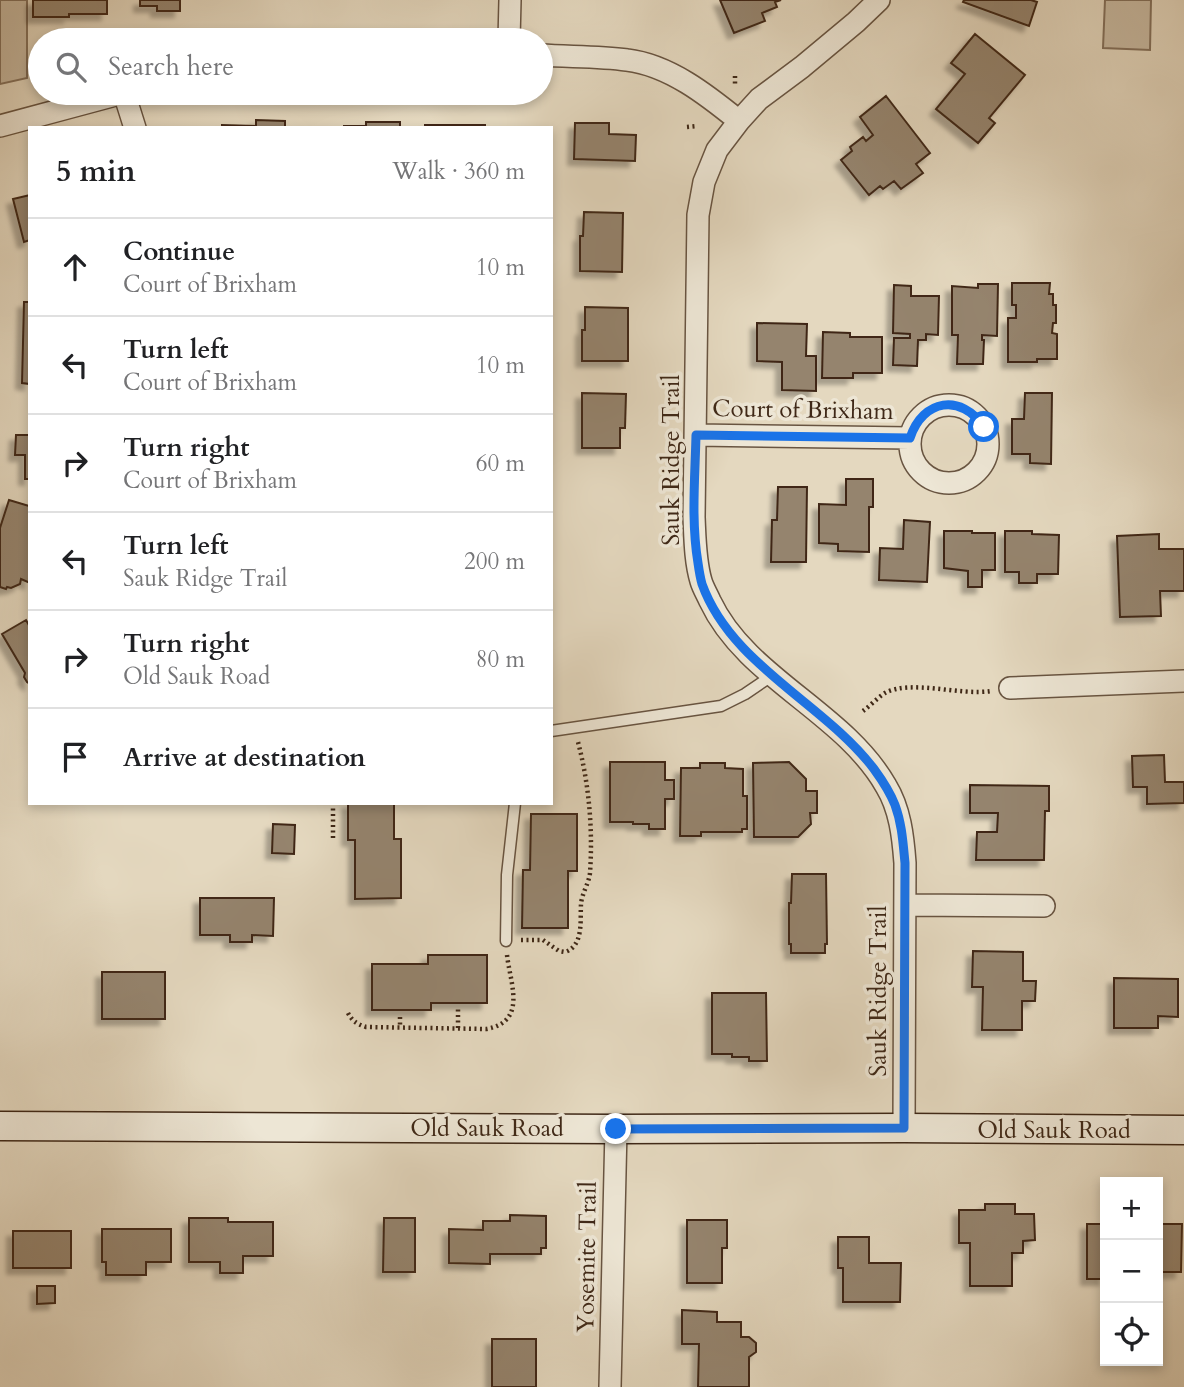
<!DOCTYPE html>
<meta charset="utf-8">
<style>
:root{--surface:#fff;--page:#f6f6f6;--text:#202124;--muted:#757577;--line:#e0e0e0}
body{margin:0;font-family:Cardo,serif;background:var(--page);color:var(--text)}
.controls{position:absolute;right:21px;bottom:21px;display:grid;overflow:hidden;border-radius:0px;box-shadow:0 4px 10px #0003}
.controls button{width:63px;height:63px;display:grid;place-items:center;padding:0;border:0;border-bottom:2px solid var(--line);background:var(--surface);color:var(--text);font:35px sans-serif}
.stop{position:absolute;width:21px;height:21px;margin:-16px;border:5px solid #1a73e8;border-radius:50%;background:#fff}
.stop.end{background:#1a73e8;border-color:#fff;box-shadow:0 2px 7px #0008}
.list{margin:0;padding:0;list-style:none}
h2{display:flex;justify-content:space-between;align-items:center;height:91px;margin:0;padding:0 28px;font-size:30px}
h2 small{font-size:23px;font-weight:400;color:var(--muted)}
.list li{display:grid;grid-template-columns:46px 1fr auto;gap:21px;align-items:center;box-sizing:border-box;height:98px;padding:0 28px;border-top:2px solid var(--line)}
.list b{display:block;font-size:26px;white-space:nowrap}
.list p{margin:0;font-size:23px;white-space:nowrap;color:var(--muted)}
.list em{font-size:23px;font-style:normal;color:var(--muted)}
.icon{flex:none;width:38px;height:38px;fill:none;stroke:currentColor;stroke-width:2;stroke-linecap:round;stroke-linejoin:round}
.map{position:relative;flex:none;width:1184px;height:1387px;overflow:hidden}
.search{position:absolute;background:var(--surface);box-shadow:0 4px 10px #0003;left:28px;top:28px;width:525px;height:77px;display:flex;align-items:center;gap:18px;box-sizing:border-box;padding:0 24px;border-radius:38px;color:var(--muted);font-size:26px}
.panel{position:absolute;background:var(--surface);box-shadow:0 4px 10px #0003;left:28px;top:126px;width:525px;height:679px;border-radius:0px}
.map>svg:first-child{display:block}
.green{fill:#c8baa2;stroke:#84715c;stroke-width:2}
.building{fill:#95846e;stroke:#3f2817;stroke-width:2;filter:url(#shadow)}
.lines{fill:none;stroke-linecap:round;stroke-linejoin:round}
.lane-casing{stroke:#685441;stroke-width:13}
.street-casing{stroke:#685441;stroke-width:24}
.secondary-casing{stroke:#3f2817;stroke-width:31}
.path{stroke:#3f2817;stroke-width:4.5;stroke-dasharray:2 3.5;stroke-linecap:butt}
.lane{stroke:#ede6d5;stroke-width:10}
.street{stroke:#ede6d5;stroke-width:21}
.secondary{stroke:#ede6d5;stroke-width:28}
.route{stroke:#1a73e8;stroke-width:9}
.labels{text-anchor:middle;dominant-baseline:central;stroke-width:7;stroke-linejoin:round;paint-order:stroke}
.street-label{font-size:24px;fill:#3f2817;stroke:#ede6d5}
</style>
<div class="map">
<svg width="1184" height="1387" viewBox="0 0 1184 1387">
<defs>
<filter id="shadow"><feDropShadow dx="-6" dy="6" stdDeviation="2" flood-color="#0004"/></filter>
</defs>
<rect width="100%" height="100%" fill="#e4d8bf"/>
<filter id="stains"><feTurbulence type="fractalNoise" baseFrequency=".00286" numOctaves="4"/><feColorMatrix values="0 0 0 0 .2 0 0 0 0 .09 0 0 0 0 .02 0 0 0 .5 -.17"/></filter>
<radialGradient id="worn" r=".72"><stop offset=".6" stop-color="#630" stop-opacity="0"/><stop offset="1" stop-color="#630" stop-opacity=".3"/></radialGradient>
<path class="green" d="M0,0H27V78L0,84Z
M1105,0H1151L1150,50L1103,48Z"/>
<path class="building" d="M33,0H107V14H69V17H33Z
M140,0H180V11H157V6H140Z
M720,0H781L775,2L777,7L762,13L765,21L734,33Z
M964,0H1031L1037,2L1029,26L963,2Z
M975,34L1025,75L989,118L995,123L978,143L936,109L965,74L951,63Z
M886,96L930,153L916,164L923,173L901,189L894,181L883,189L880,186L869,195L841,160L852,151L850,147L863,137L866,141L873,135L860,117Z
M256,120L285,121V128H222V125L256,126Z
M366,122H400V128H344V126H366Z
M575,123H609V134L636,135L635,161L574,159Z
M425,125H485V128H425Z
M30,195V240L24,242L13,199Z
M584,212L623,213L622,272L580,271V236H583Z
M1012,283H1050L1049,294H1053V305H1056V323H1053L1052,333L1057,334V359H1037V362H1008V318H1016V305H1012Z
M978,284H998L997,336L982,335V340H984L983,364H957L958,335H952V286L978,288Z
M894,285L911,286V296H939L938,335L926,334V340H918L917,366L893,365L894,338H910V334L893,333Z
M24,302H30V384L22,383Z
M585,307L628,308V361H582V330H585Z
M757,323L807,324L806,356H816V391L782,390V362L757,361Z
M823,332L850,333V337H882V373H853V378H822Z
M582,393L626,394L625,428H620V448H582Z
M1025,393H1052L1051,464L1030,463V454H1012V419H1024Z
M16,435H30V479H25V455H15Z
M846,479H873V507H869V552L838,551V544L819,543V504L846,505Z
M778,487H807L806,562H771L772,520H777Z
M9,500L29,506L30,503V583L21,579L20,584L11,588L7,587L6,589L0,587V528Z
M904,520L930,522L927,582L879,580L880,548L903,549Z
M944,531H972V533H995V570H982V587H968V571L944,568Z
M1005,531H1032V534L1059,535L1058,574H1037V583H1019V572H1005Z
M1159,534V549H1184V591H1160L1161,616L1120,617L1117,536Z
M26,620L30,627V684L27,682L24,677L25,673L2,634Z
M1164,755L1165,782H1184V803L1147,804V787H1133L1132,756Z
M610,762H665V780H674V799H665V829H649V824H633V822H610Z
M789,762L806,779V791H817V813H810L811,824L798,837H754L753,763Z
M700,763H725V768L743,769V796H747V829H742V832H701V836H680L681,768H700Z
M970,785L1049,786V811H1045L1044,860H976L977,832H997L998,813H970Z
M348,803H394V839H401V898L355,899V840H348Z
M531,814H577V871H568V928H522L523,870H530Z
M273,824L295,825L294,854L272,853Z
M792,874H826L827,944H825V953H791V944H789V903H791Z
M200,898H274L273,936L252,935V942H230V935H200Z
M973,951L1023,952V981H1036L1035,1001H1022V1030H982L983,987H972Z
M428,955H487V1003H431V1010H372V964H428Z
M102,972H165V1019H102Z
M1114,978L1178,979V1017L1158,1016V1028H1114Z
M712,993H766L767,1061H749V1057H732V1054H712Z
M985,1204H1015V1214H1034L1035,1240L1023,1241V1253H1012V1286H970V1243H959V1210H985Z
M510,1215L546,1216V1248H541V1254H490V1264L449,1263V1229L483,1230V1221H510Z
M189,1218H228V1222H273V1256H243V1273H220V1262H189Z
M384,1218H415V1272H383Z
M687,1220H727V1248H722V1283H687Z
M1087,1224H1105V1279H1087Z
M1158,1224H1182L1181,1272H1159L1158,1278Z
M102,1229H171V1262H146V1275H106V1262H102Z
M13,1231H71V1268H13Z
M838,1237H869V1263H901L900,1302H843V1268H838Z
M37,1286H55V1303L37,1304Z
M682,1310L717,1312V1322H741V1337H749L756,1343V1352L749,1357V1387H698L699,1344H682Z
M492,1339H536V1387H492Z"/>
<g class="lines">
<defs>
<path id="lane" d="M551,731L721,706L745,694L773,675
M506,941L507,875L515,803"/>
<path id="street" d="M879,0L856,22L802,67L759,99L739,121L717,150L704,182L698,215L694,517C695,538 695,561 701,581C703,588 707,594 710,601C746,678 844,712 886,786C900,809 903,836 905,863L904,1128
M509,40L510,0
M541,55C569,57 599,56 627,60C669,65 707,95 739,121
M124,93L135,128
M0,126L123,93
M910 444a39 39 0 1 1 78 0a39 39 0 1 1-78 0Z
M696,435L910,438
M1010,688L1184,681
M905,905L1044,906
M610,1387L616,1129"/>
<path id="secondary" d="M0,1126L616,1129L904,1128L1184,1130"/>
</defs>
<use href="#lane" class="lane-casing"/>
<use href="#street" class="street-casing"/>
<use href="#secondary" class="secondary-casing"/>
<path class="path" d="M735,76V87
M687,127L697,126
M863,711C870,706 877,698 885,693C911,679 960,696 991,691
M333,803V838
M521,940H543L559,951L565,952C584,946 580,920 581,904C582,893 589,883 590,873C593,829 589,784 578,742
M348,1013C352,1021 357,1024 366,1027L486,1029C528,1022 510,983 507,955
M400,1017V1028
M458,1028V1009"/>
<use href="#lane" class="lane"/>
<use href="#street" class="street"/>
<use href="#secondary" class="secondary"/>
</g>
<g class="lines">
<path class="route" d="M616,1129L904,1128L905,863C903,843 902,824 895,805C890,792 882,780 874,769C824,703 731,665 702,584C700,577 699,570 698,563C691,521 695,478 696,435L910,438C923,399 961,393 984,427"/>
</g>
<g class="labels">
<g class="street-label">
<text transform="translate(803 410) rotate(1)">Court of Brixham</text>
<text transform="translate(671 460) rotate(-90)">Sauk Ridge Trail</text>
<text transform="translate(878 991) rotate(-90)">Sauk Ridge Trail</text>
<text x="487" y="1128">Old Sauk Road</text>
<text x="1054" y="1130">Old Sauk Road</text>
<text transform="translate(587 1257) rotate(-89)">Yosemite Trail</text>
</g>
</g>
<rect width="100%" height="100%" filter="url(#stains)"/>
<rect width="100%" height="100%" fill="url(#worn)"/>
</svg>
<div class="controls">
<button>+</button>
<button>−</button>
<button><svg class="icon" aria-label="locate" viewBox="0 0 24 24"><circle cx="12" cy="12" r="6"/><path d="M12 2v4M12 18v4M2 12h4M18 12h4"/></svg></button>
</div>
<div class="stop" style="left:984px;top:427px"></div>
<div class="stop end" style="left:616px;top:1129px"></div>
<div class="search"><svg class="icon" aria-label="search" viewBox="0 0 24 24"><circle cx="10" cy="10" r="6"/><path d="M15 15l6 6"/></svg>Search here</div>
<section class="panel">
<h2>5 min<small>Walk · 360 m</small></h2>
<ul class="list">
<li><svg class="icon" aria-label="ahead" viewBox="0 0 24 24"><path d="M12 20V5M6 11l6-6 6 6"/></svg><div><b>Continue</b><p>Court of Brixham</p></div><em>10 m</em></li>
<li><svg class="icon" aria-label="left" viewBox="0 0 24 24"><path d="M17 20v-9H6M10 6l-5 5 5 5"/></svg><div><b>Turn left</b><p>Court of Brixham</p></div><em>10 m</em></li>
<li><svg class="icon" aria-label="right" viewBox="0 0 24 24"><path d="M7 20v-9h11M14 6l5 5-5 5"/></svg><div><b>Turn right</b><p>Court of Brixham</p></div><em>60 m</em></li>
<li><svg class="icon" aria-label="left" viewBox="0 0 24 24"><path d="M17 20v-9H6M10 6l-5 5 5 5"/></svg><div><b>Turn left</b><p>Sauk Ridge Trail</p></div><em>200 m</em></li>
<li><svg class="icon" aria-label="right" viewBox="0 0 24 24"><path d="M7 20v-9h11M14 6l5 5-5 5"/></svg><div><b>Turn right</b><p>Old Sauk Road</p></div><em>80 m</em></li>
<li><svg class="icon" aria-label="arrive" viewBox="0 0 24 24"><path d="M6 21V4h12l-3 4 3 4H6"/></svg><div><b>Arrive at destination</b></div></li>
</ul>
</section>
</div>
